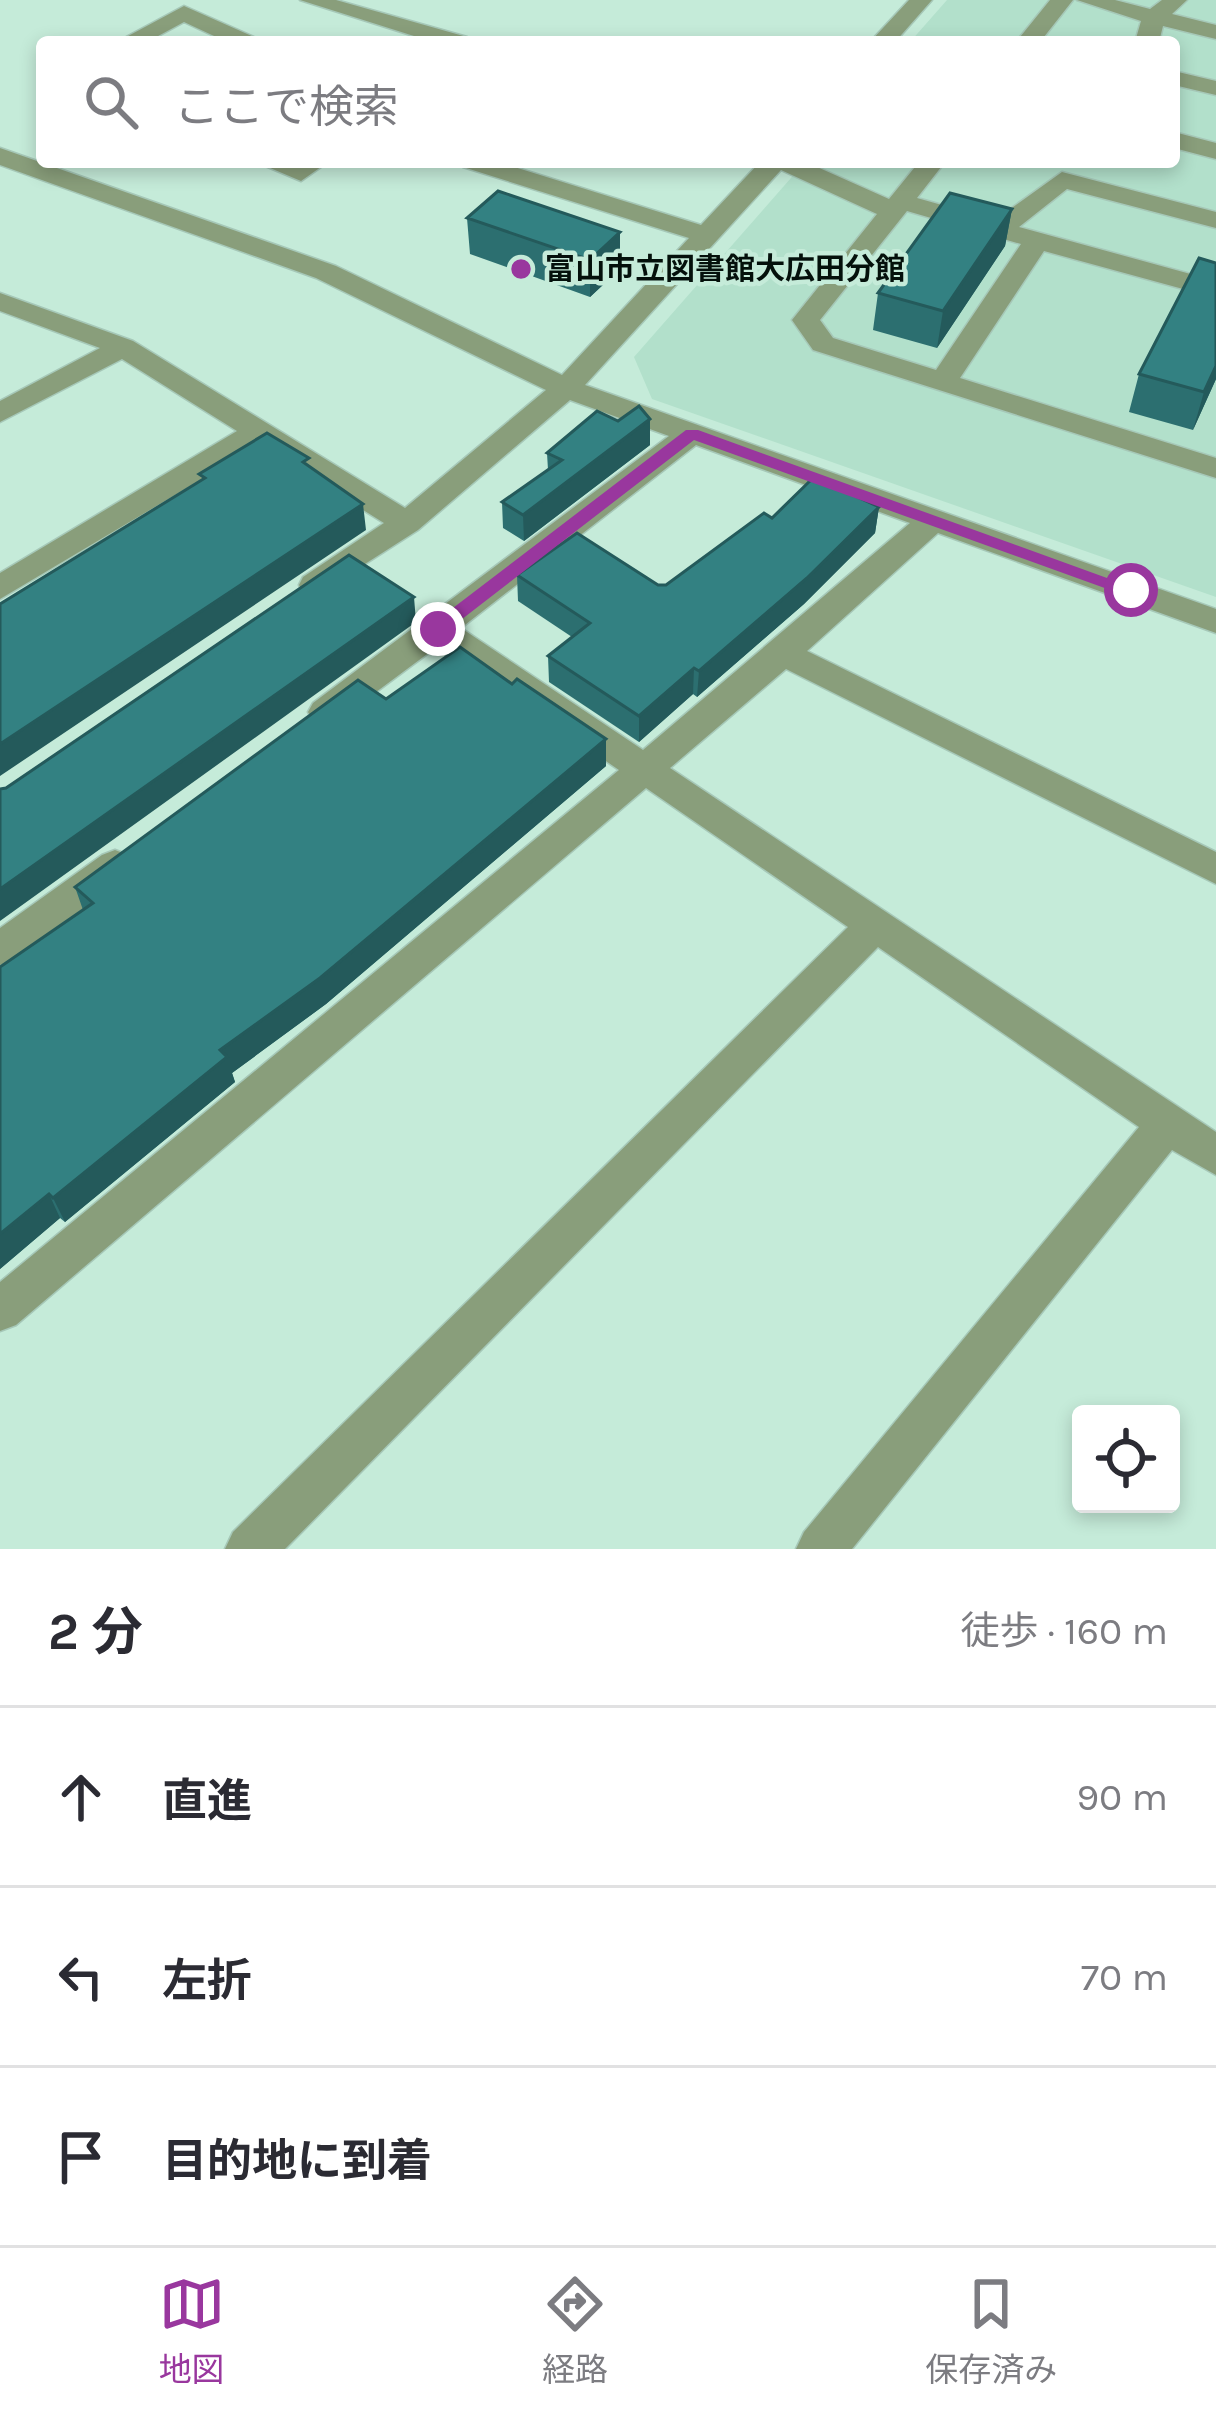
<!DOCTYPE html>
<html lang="ja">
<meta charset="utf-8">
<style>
:root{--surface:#fff;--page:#f2f2f3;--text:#2b2b33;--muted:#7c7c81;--line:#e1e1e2;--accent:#99379e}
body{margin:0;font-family:Karla,"Noto Sans JP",sans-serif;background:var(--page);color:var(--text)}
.controls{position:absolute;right:36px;bottom:36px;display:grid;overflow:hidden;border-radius:12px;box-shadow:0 6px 18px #0003}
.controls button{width:108px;height:108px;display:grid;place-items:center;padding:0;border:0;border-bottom:3px solid var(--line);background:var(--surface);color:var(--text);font:60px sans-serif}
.stop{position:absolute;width:36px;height:36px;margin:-27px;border:9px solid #99379e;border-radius:50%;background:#fff}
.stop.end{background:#99379e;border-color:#fff;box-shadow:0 3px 12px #0008}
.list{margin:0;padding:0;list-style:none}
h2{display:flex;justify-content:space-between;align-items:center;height:156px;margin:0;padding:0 48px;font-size:51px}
h2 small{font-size:39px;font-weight:400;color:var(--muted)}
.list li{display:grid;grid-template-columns:78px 1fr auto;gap:36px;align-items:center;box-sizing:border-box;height:180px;padding:0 48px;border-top:3px solid var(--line)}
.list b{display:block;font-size:45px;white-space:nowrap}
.list em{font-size:39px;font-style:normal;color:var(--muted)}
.icon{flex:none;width:66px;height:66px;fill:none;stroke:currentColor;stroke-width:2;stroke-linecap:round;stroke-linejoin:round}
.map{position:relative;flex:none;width:1216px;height:1549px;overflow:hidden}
.search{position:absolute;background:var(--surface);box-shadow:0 6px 18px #0003;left:36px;right:36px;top:36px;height:132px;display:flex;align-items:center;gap:30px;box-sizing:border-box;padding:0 42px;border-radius:12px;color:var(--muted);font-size:45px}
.sheet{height:696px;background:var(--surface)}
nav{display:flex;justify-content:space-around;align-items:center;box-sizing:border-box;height:168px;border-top:3px solid var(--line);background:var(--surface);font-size:33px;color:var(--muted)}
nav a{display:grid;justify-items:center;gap:6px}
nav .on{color:var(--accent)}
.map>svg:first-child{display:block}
.built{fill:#b2e0cb}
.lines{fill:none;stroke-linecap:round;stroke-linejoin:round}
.minor-casing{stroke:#a6c8b8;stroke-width:3}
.minor{fill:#899e7b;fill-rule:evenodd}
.wall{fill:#2c6f70}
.shaded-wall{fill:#245a5b}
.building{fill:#338182;stroke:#245a5b;stroke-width:3}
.route{fill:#99379e}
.poi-dot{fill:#99379e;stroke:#c5ebd9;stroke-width:4.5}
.labels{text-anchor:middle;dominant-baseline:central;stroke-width:9;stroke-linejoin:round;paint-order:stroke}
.far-poi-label{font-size:30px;font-weight:bold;fill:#04100b;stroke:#c5ebd9;text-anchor:start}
</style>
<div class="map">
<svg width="1216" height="1549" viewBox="0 0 1216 1549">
<rect width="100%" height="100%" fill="#c5ebd9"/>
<path class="built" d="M947,0H1216V597L652,399L634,357L805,162H1174V42H910Z"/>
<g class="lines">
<defs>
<path id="minor" d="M300,0H336L467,37L471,42H433Z
M909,0H932L895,42H870Z
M1050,0H1073L1040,42H1016Z
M1077,0H1115L1150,9L1162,0H1187L1172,14L1216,25V39L1163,26L1159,42H1135L1141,21Z
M184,6L254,37L258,42H227L184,22L147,42H117Z
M1174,71L1216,81V95L1174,85Z
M1174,132L1216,143V159L1174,148Z
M0,148L336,266L562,375L689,238L463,167L459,162H498L701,225L760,162H806L889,199L919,162H945L917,198L995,220L1062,172L1216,212V228L1067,189L1019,227L1216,281V298L1044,251L960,378L1216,458V478L813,350L792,320L877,214L781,170L585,385L1216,609V633L938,533L807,651L1216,852V884L786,669L670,768L1216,1132V1175L1172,1150L852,1549H796L804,1532L1139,1127L878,947L285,1549H225L233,1532L848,927L646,788L16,1325L0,1331V1282L619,770L438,646L337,721L325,725L313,721L308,712L313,703L669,436L570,400L418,530L315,596L303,593L299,585L303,577L384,523L259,445L0,599V573L237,431L122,359L0,422V401L100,348L0,311V293L133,341L405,508L546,390L316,278L0,165ZM907,211L1021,244L936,370L833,338L820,320ZM696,445L910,523L643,750L461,628Z
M256,162H328L301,181Z
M115,850L128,855L134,865L128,875L14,960L0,965V928L102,855Z"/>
</defs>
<use href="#minor" class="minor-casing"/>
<use href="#minor" class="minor"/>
</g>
<path class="wall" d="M1012,209L1005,246L937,348L873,330L878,293Z
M467,218L620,269L590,297L470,254Z
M1139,374L1216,379L1193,430L1129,412Z
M650,445L524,541L503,528L502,502L548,470L547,453Z
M879,507L875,533L804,604L697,697L693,694L639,742L549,682L548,656L572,637L518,601L517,575L666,585L772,518Z
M512,684L606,739V766L326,1004L232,1073L235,1082L65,1222L60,1218L0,1269L83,910L75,887L386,699Z"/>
<path class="shaded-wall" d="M1012,209L1005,246L937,348L943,311Z
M620,232V269L590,297V260Z
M1216,366V379L1193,430L1204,392Z
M650,419V445L524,541L523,515Z
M363,504L366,530L0,776V744Z
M879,507L875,533L804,604L697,697L699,671Z
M414,597L416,622L0,921V889Z
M694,668L693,694L639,742V716Z
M606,739V766L326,1004L232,1073L235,1082L65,1222L53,1198L220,1050Z
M49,1194L60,1218L0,1269V1234Z"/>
<path class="building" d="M498,191L620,232L590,260L467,218Z
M950,193L1012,209L943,311L878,293Z
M1199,258L1216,263V366L1204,392L1139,374Z
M639,406L650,419L523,515L502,502L562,460L547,453L597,411L618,421Z
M267,433L309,458L303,462L363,504L0,744V604L205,478L199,474Z
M814,477L879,507L807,578L699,671L694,668L639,716L548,656L590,623L517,575L577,533L658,585H666L764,513L772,518Z
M349,555L414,597L0,889V789L6,788Z
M460,647L512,684L517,679L606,739L320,978L220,1050L227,1057L53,1198L49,1194L0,1234V967L93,903L75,887L358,680L386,699Z"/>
<path class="route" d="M686,430H698L1140,590L1124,595L694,440L444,633H432V624Z"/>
<circle class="poi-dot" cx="521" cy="269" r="12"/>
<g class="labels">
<g class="far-poi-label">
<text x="545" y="269">富山市立図書館大広田分館</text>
</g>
</g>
</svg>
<div class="controls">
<button><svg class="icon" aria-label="locate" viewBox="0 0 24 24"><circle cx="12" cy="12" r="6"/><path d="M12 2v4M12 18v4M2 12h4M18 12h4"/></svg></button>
</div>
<div class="stop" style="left:1131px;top:590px"></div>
<div class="stop end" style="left:438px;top:629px"></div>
<div class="search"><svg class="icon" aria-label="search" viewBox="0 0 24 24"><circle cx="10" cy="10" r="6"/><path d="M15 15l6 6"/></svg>ここで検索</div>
</div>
<section class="sheet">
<h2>2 分<small>徒歩 · 160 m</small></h2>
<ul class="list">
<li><svg class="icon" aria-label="ahead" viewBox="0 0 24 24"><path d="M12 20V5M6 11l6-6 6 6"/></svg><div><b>直進</b></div><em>90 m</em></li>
<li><svg class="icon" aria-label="left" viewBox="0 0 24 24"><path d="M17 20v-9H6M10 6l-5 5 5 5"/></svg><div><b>左折</b></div><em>70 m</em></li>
<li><svg class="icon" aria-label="arrive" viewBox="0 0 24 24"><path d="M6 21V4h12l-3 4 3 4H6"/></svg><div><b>目的地に到着</b></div></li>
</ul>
</section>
<nav>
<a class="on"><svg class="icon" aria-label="map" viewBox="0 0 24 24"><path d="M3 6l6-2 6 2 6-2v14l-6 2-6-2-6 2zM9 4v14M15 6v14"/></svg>地図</a>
<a><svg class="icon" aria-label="directions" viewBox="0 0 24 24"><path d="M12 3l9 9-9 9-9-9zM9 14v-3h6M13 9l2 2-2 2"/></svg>経路</a>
<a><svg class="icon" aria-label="saved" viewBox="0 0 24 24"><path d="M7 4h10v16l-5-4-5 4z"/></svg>保存済み</a>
</nav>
